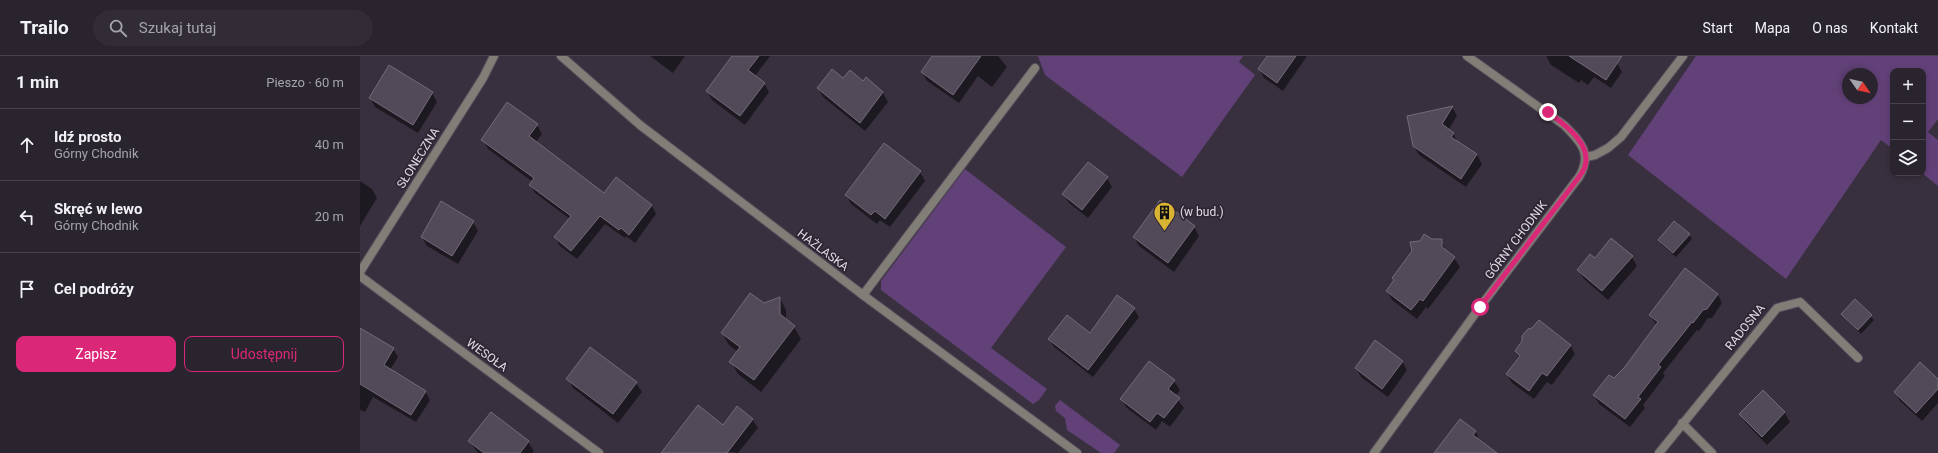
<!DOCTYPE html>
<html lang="pl">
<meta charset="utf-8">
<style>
:root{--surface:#2a242e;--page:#322c36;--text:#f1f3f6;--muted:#a5a4aa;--line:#46414a;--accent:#db2777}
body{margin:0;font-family:Roboto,sans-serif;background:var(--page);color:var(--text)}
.controls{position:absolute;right:12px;top:12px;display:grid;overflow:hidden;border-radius:8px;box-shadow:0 2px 6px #0003}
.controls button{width:36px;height:36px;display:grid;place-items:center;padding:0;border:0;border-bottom:1px solid var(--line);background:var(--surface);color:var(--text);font:20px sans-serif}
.compass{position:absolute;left:1482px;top:12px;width:36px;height:36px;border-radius:50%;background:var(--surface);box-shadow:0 2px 6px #0003;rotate:124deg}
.stop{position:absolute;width:12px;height:12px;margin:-9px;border:3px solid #db2777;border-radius:50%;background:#fff}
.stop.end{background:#db2777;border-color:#fff;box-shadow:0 1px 4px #0008}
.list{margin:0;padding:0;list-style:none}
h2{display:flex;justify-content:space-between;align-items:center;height:52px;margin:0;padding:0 16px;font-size:17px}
h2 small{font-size:13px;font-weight:400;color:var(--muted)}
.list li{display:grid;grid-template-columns:26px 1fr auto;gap:12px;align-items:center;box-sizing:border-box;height:72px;padding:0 16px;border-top:1px solid var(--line)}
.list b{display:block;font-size:15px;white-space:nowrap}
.list p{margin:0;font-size:13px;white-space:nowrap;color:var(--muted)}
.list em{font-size:13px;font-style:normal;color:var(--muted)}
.actions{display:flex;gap:8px;padding:12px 16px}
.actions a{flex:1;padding:9px 0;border:1px solid var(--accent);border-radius:8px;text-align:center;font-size:14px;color:var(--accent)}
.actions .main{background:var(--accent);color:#fff}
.icon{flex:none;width:22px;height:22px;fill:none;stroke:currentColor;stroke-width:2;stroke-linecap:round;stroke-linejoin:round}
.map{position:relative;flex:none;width:1578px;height:397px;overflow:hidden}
header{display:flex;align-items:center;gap:24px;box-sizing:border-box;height:56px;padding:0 20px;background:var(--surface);border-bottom:1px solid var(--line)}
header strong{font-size:19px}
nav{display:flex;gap:22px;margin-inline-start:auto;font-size:14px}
.search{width:280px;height:36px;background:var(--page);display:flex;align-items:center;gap:10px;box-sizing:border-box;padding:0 14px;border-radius:22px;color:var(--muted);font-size:15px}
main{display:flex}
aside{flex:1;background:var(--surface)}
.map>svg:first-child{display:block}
.green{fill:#624178;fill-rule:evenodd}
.shadow{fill:#0007}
.building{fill:#534a59;stroke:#736a7a}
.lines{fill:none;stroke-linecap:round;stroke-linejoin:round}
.service-casing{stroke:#564f5c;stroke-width:10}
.minor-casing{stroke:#564f5c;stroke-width:10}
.tertiary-casing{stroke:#564f5c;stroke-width:10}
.service{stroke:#807e76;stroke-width:8}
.minor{stroke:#807e76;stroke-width:8}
.tertiary{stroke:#807e76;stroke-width:8}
.route{stroke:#db2777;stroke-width:5}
.labels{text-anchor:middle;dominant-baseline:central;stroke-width:3.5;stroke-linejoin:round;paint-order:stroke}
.street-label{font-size:12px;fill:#e0dbe4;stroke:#2e2634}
.poi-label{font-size:12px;fill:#e0dbe4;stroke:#2e2634;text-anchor:start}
</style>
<header>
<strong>Trailo</strong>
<div class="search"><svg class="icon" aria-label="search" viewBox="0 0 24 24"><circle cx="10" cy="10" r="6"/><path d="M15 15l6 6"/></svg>Szukaj tutaj</div>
<nav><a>Start</a><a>Mapa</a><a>O nas</a><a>Kontakt</a></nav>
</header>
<main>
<aside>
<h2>1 min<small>Pieszo · 60 m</small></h2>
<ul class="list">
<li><svg class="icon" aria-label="ahead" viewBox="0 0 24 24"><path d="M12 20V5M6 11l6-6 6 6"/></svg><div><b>Idź prosto</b><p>Górny Chodnik</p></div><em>40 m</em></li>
<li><svg class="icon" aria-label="left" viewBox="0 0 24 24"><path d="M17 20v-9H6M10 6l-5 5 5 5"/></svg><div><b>Skręć w lewo</b><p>Górny Chodnik</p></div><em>20 m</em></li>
<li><svg class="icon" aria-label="arrive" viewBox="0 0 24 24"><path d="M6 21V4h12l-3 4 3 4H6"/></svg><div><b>Cel podróży</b></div></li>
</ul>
<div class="actions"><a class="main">Zapisz</a><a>Udostępnij</a></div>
</aside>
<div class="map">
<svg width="1578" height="397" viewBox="0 0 1578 397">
<rect width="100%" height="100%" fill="#38303e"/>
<path class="green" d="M678,0H883L879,6L895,19L822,121L685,19Z
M1336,0H1578V63L1568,76L1578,84V130L1562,117L1563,15H1533V93L1521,84L1426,223L1268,99ZM1488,18H1512V42H1488Z
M605,113L706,191L631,292L687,333L679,344L673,348L521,234V225Z
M700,344L760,389L754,397H741L707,374L705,362L696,355L695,350Z"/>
<path class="shadow" d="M290,0H325L313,17Z
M371,0H410L395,20L404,27L409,36L385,69L352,44L347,35L372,2Z
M574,0H638L647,11L632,31L618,20L599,47L567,25L562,16Z
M908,0H947L923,35L904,22L899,13Z
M1186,0H1246L1257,7L1262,16L1251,32L1234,21L1228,29L1221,24L1219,27L1191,9Z
M483,23L503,26L506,23L523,37L528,46L505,75L463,41L458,32Z
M72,37L77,46L58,77L15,51L10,42Z
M1092,51L1097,60L1088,74L1093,77L1098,87L1117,99L1122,108L1106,131L1059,99L1054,90Z
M177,69L182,78L176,86L244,138L256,123L292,150L296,158L275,187L266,180L265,182L245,168L217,203L200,190L195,181L210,163L175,137L170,129L173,126L128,93L123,84Z
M524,89L560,116L565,125L530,171L520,164L517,168L491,148L486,139Z
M728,107L747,122L752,131L728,162L709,147L703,138Z
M0,125L12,133L17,142L0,170Z
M113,166L118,175L98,208L67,190L62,181Z
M834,171L839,180L814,216L779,190L774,181Z
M1329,179L1332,183L1316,201L1302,189L1299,185Z
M1071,184H1081L1086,196L1094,202L1100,211L1068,253L1066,251L1057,263L1032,244L1027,235Z
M1272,201L1277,210L1248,244L1224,223L1218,214L1235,203Z
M1358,239L1362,247L1352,262H1348L1339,275L1337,274L1303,317L1305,320L1283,349L1285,352L1270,371L1239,348L1234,339L1254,324L1265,312L1297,270L1290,259Z
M420,242L426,254V265L434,271L441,283L401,336L378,318L371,306L378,296L369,289L362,277L404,249Z
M1495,245L1514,264L1501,278L1483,259Z
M774,253L779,261L733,321L694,291L689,283L731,278Z
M0,278L33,293L38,301L30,314L65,335L70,344L56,366L13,341L5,356L0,354Z
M1163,286L1210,289L1215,298L1192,329L1187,326L1174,343L1152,327L1147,318L1159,302L1156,295Z
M231,292L276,327L282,336L258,367L213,332L208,323Z
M1042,305L1047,314L1028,341L1001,321L996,312Z
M790,306L814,325L820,334L815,340L824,352L810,371L802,365L796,374L767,352L761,343Z
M1578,324V347L1562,365L1540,345L1535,336Z
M1403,336L1425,357L1430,366L1407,389L1386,367L1380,358Z
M392,363L398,372L378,397L365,395L364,397H307L363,370Z
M1115,375L1118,380L1116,383L1125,397H1075Z
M109,385L168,386L174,395L172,397H118Z"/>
<path class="building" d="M372,0H399L388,14L405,27L380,60L346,35Z
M572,0H621L593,39L561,16Z
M907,0H936L917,27L898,13Z
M1209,0H1262L1246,24Z
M29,9L73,36L53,69L9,42Z
M472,13L483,22L490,14L503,25L506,21L523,36L500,67L457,32Z
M147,46L178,68L169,80L244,137L256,121L292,149L269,179L261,172L259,174L240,160L211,195L194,181L211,160L169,129L174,122L121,84Z
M1093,50L1082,68L1094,77L1091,81L1117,98L1101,123L1053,90L1047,60Z
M524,87L561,115L525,163L515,155L511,159L485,139Z
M728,106L748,121L722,154L702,138Z
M800,144L835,170L808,207L773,181Z
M81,145L114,165L92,200L61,181Z
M1314,165L1330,178L1313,197L1298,184Z
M1064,178L1072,183H1082V191L1095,201L1063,245L1060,243L1051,254L1026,235L1034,224L1032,222L1052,195L1050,186L1060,185Z
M1251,182L1273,200L1242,235L1217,214L1230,198L1235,202Z
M1325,212L1358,238L1347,253L1343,254L1333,267L1332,266L1298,309L1301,311L1278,341L1281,343L1265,363L1233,339L1249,319L1254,322L1264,312L1298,266L1289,259Z
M390,237L404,247L420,241V258L435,270L394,324L369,306L380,291L361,277Z
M757,239L775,252L728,314L688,283L707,259L730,277Z
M1495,243L1512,259L1498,274L1481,258Z
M1179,264L1211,289L1187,320L1182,317L1169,335L1146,318L1160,300L1155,295L1162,285V280L1168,273L1172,272Z
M0,272L34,292L24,309L66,335L51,359L0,328Z
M1015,284L1043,305L1022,333L995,312Z
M230,291L277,326L253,358L206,323Z
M789,305L815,324L808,333L820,342L804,362L797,357L790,366L760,343Z
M1560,306L1578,323V333L1556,357L1534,336Z
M1403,334L1425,356L1402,381L1379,358Z
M338,349L363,369L377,350L393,363L367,397H301Z
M131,356L169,385L160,397H124L108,385Z
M1100,363L1116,375L1113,379L1137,397H1074Z"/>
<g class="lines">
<defs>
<path id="service" d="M1226,101L1235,99L1248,92L1261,81L1323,0
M503,239L675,12"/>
<path id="minor" d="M0,216L123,22L134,0
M0,220L239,397
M1322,367L1352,397
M1014,397L1120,251L1219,121C1233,98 1221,86 1204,69L1107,0
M1299,397L1417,252L1440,246L1498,302"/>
<path id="tertiary" d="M201,0L280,69L503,239L717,397"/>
</defs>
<use href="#service" class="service-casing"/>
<use href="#minor" class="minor-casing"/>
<use href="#tertiary" class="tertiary-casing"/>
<use href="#service" class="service"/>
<use href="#minor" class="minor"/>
<use href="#tertiary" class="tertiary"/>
</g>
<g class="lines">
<path class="route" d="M1120,251L1219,121C1221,118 1224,114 1225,110C1232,87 1203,68 1188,56"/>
</g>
<defs>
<symbol id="building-pin" viewBox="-11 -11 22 30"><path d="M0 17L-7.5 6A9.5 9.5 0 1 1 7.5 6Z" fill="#d9b434" stroke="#2e2634"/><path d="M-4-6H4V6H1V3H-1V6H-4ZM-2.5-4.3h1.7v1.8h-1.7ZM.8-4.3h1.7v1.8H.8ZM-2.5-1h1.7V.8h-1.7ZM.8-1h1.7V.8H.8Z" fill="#111"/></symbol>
</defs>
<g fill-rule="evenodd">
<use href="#building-pin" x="792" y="144" width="25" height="34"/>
</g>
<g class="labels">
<g class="street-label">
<text transform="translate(58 102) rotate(-58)">SŁONECZNA</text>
<text transform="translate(1156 184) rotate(-53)">GÓRNY CHODNIK</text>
<text transform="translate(463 194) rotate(37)">HAŻLASKA</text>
<text transform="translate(1385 271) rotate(-51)">RADOSNA</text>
<text transform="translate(127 299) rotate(36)">WESOŁA</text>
</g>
<g class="poi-label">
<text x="820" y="156">(w bud.)</text>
</g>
</g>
</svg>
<div class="controls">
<button>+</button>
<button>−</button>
<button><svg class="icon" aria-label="layers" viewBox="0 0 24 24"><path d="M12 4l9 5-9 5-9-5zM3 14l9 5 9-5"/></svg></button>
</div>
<svg class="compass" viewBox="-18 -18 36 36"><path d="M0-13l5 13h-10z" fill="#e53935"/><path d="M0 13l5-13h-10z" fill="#a5a4aa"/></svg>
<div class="stop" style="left:1120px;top:251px"></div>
<div class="stop end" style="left:1188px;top:56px"></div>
</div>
</main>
